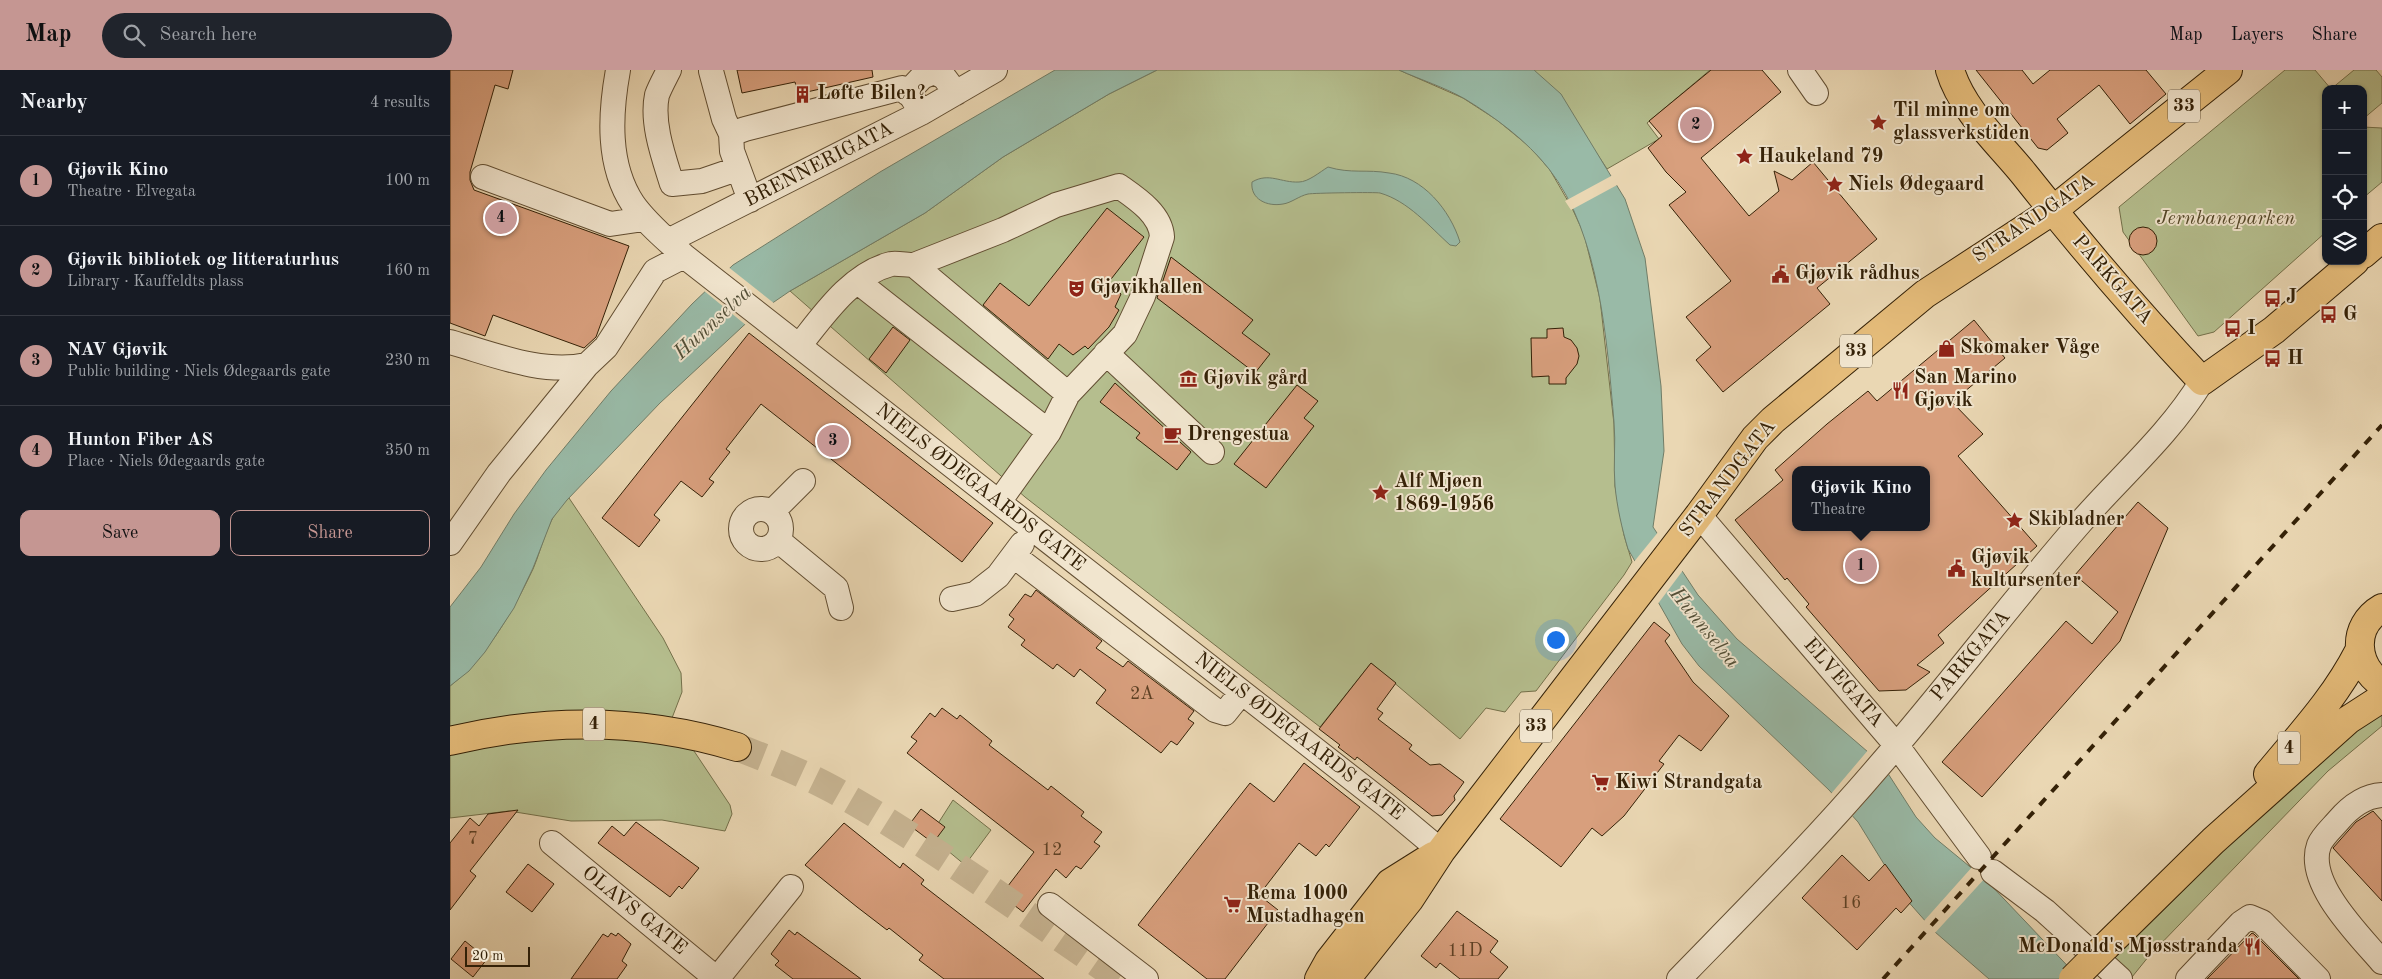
<!DOCTYPE html>
<meta charset="utf-8">
<style>
:root{--surface:#171b24;--page:#20242c;--text:#f1f3f6;--muted:#9ea1a6;--line:#363941;--accent:#c59692}
body{margin:0;font-family:"Old Standard TT",serif;background:var(--page);color:var(--text)}
.controls{position:absolute;right:15px;top:15px;display:grid;overflow:hidden;border-radius:10px;box-shadow:0 1px 4px #0004}
.controls button{width:45px;height:45px;display:grid;place-items:center;padding:0;border:0;border-bottom:1px solid var(--line);background:var(--surface);color:var(--text);font:25px sans-serif}
.scale{position:absolute;left:15px;bottom:12px;width:65px;box-sizing:border-box;padding-left:5px;border:2px solid #342107;border-top:0;font-size:14px;line-height:18px;white-space:nowrap;color:#342107;-webkit-text-stroke:4px #f1e5ce;paint-order:stroke}
.you{position:absolute;left:1105px;top:569px;width:18px;height:18px;margin:-12px;border:4px solid #fff;border-radius:50%;background:#1a73e8;box-shadow:0 0 0 8px #1a73e833}
.badge{display:grid;place-items:center;width:32px;height:32px;border-radius:50%;background:var(--accent);color:#111;font-size:16px;font-weight:700}
.pin{position:absolute;translate:-50% -50%;border:2px solid #fff;box-shadow:0 1px 5px #0006}
.popup{position:absolute;left:1342px;top:396px;width:138px;height:65px;box-sizing:border-box;display:grid;place-content:center;border-radius:10px;background:var(--surface);filter:drop-shadow(0 1px 4px #0005);font-size:16px;white-space:nowrap;color:var(--muted)}
.popup b{font-size:19px;color:var(--text)}
.popup::after{content:'';position:absolute;left:50%;top:100%;margin-left:-10px;border:10px solid transparent;border-top-color:var(--surface)}
.list{margin:0;padding:0;list-style:none}
h2{display:flex;justify-content:space-between;align-items:center;height:65px;margin:0;padding:0 20px;font-size:21px}
h2 small{font-size:16px;font-weight:400;color:var(--muted)}
.list li{display:grid;grid-template-columns:32px 1fr auto;gap:15px;align-items:center;box-sizing:border-box;height:90px;padding:0 20px;border-top:1px solid var(--line)}
.list b{display:block;font-size:19px;white-space:nowrap}
.list p{margin:0;font-size:16px;white-space:nowrap;color:var(--muted)}
.list em{font-size:16px;font-style:normal;color:var(--muted)}
.actions{display:flex;gap:10px;padding:15px 20px}
.actions a{flex:1;padding:11px 0;border:1px solid var(--accent);border-radius:10px;text-align:center;font-size:18px;color:var(--accent)}
.actions .main{background:var(--accent);color:#111}
.icon{flex:none;width:28px;height:28px;fill:none;stroke:currentColor;stroke-width:2;stroke-linecap:round;stroke-linejoin:round}
.map{position:relative;flex:none;width:1932px;height:909px;overflow:hidden}
header{display:flex;align-items:center;gap:30px;box-sizing:border-box;height:70px;padding:0 25px;background:var(--accent);color:#111}
header strong{font-size:24px}
nav{display:flex;gap:28px;margin-inline-start:auto;font-size:18px}
.search{width:350px;height:45px;background:var(--page);display:flex;align-items:center;gap:12px;box-sizing:border-box;padding:0 18px;border-radius:28px;color:var(--muted);font-size:19px}
main{display:flex}
aside{flex:1;background:var(--surface)}
.map>svg:first-child{display:block}
.green{fill:#b5be8e;stroke:#74704a}
.water{fill:#99baa7;stroke:#717d67}
.pier{fill:#ead7b3}
.building{fill:#d89f7d;stroke:#342107;fill-rule:evenodd}
.lines{fill:none;stroke-linecap:round;stroke-linejoin:round}
.highway-tunnel{stroke:#c6b391;stroke-width:28;stroke-dasharray:28 14;stroke-linecap:butt}
.minor-casing{stroke:#624e32;stroke-width:26}
.major-casing{stroke:#342107;stroke-width:30}
.highway-casing{stroke:#342107;stroke-width:30}
.minor{stroke:#f1e5ce;stroke-width:24}
.major{stroke:#e5bc7a;stroke-width:28}
.highway{stroke:#e5bc7a;stroke-width:28}
.rail{stroke:#342107;stroke-width:4;stroke-dasharray:9 9;stroke-linecap:butt}
.highway-bridge-casing{stroke:#342107;stroke-width:30;stroke-linecap:butt}
.highway-bridge{stroke:#e5bc7a;stroke-width:28}
.labels{text-anchor:middle;dominant-baseline:central;stroke-width:4;stroke-linejoin:round;paint-order:stroke}
.number-label{font-size:18px;fill:#5d4024}
.shield{fill:#f1e5ce;stroke:#6d5c43;stroke-width:1}
.shield-label{font-size:19px;font-weight:bold;fill:#342107}
.poi-label{font-size:20px;font-weight:bold;fill:#342107;stroke:#f1e5ce;text-anchor:start}
.street-label{font-size:20px;fill:#342107;stroke:#f1e5ce}
.park-label{font-size:20px;font-style:italic;fill:#544829;stroke:#f1e5ce}
.water-label{font-size:21px;font-style:italic;fill:#524f37;stroke:#f1e5ce}
</style>
<header>
<strong>Map</strong>
<div class="search"><svg class="icon" aria-label="search" viewBox="0 0 24 24"><circle cx="10" cy="10" r="6"/><path d="M15 15l6 6"/></svg>Search here</div>
<nav><a>Map</a><a>Layers</a><a>Share</a></nav>
</header>
<main>
<aside>
<h2>Nearby<small>4 results</small></h2>
<ul class="list">
<li><span class="badge">1</span><div><b>Gjøvik Kino</b><p>Theatre · Elvegata</p></div><em>100 m</em></li>
<li><span class="badge">2</span><div><b>Gjøvik bibliotek og litteraturhus</b><p>Library · Kauffeldts plass</p></div><em>160 m</em></li>
<li><span class="badge">3</span><div><b>NAV Gjøvik</b><p>Public building · Niels Ødegaards gate</p></div><em>230 m</em></li>
<li><span class="badge">4</span><div><b>Hunton Fiber AS</b><p>Place · Niels Ødegaards gate</p></div><em>350 m</em></li>
</ul>
<div class="actions"><a class="main">Save</a><a>Share</a></div>
</aside>
<div class="map">
<svg width="1932" height="909" viewBox="0 0 1932 909">
<rect width="100%" height="100%" fill="#ead7b3"/>
<filter id="stains"><feTurbulence type="fractalNoise" baseFrequency=".004" numOctaves="4"/><feColorMatrix values="0 0 0 0 .2 0 0 0 0 .09 0 0 0 0 .02 0 0 0 .5 -.17"/></filter>
<radialGradient id="worn" r=".72"><stop offset=".6" stop-color="#630" stop-opacity="0"/><stop offset="1" stop-color="#630" stop-opacity=".3"/></radialGradient>
<path class="green" d="M707,0H949L1013,28L1047,50L1081,78L1100,100L1122,138L1134,164L1150,229L1164,354L1165,416L1174,465L1182,492L1174,505L1086,621L1071,622L1055,642L1036,638L1010,669L921,593L870,657L575,427L340,221L475,143L553,87L659,24Z
M1066,0H1260L1197,53L1209,69L1157,99L1132,61Z
M1835,0H1865L1881,19H1876V162L1764,262L1748,266L1673,162L1669,137Z
M1904,0H1926L1932,7V33L1913,49V19H1881Z
M1913,57L1932,58V112L1913,128Z
M119,428L213,568L231,603L232,622L222,648L280,735L282,744L275,761L212,750L121,751L59,741L0,748V616C37,587 63,541 83,499C93,476 98,444 119,428Z
M1932,640V656L1878,701L1699,886L1682,907L1662,891L1870,685Z
M503,730L541,760L515,795L480,766Z"/>
<path class="water" d="M605,0H707L659,24L553,87L475,143L340,221L305,245L210,333L117,430L102,449L83,498L64,538L35,582L19,601L0,616V537L31,497L64,444L96,400L161,321L242,234L283,195L430,102Z
M949,0H1084L1111,24L1175,129L1195,188L1211,316L1214,381L1203,457L1248,525L1287,569L1418,682L1437,702L1466,747L1485,768L1536,810L1630,909H1539L1485,862L1455,828L1408,752L1379,720L1249,596L1232,574L1178,479C1172,459 1167,437 1165,416C1163,395 1166,373 1164,352C1157,272 1150,164 1099,99C1076,70 1046,48 1015,29C994,17 971,10 949,0Z
M878,97C901,104 917,99 939,103C973,107 1000,140 1010,172L1006,176L1000,175C979,156 958,131 930,123C926,122 863,123 858,124C849,126 841,133 833,134C817,137 800,129 802,112C819,102 831,113 849,112C858,112 870,102 878,97Z"/>
<path class="pier" d="M1163,105L1169,114L1121,140L1115,131Z
M277,196L325,234L297,256L253,220Z
M1209,461L1234,499L1207,535L1183,493Z
M1419,679L1440,703L1401,748L1380,725Z
M1523,796L1536,807L1484,864L1473,852Z"/>
<path class="building" d="M0,0H63L58,19L45,15L20,102V110L24,120L179,176L146,267L134,278L43,245L35,266L0,253Z
M287,0H422L423,7L348,24L345,12L292,23Z
M1261,0H1312L1331,22L1251,88L1299,146L1329,121L1324,101L1342,110L1363,92L1427,169L1367,218L1380,234L1273,322L1246,290L1261,277L1236,247L1281,211L1219,135L1236,122L1216,102L1198,78L1212,66L1199,51Z
M1526,0H1572L1583,14L1600,0H1696L1716,24L1680,54L1649,15L1607,49L1618,63L1597,80L1588,78Z
M657,138L694,167L658,213L671,224L665,237L669,240L659,257L638,279L635,276L623,285L609,274L598,289L533,235L550,213L579,236Z
M1679 171a14 14 0 1 1 28 0a14 14 0 1 1-28 0Z
M721,187L803,250L792,263L820,284L805,303L707,228Z
M1524,250L1555,288L1502,332L1533,364L1508,386L1587,476L1488,565L1494,573L1467,595L1480,602L1456,620L1429,621L1356,537L1359,534L1337,508L1335,510L1285,450L1333,410L1325,400L1377,354L1418,321L1427,331ZM1346,400H1476V457H1346Z
M443,257L460,270L436,303L419,289Z
M1113,258L1114,267L1121,270L1127,278L1129,286L1127,294L1116,308V314H1099V306L1082,307L1081,268H1097V259Z
M299,263L543,453L512,492L311,334L276,379L280,382L259,409L264,412L252,427L231,411L204,445L210,450L189,477L152,448Z
M665,313L741,382L727,400L686,368L690,363L650,332Z
M847,315L868,331L854,348L864,356L816,418L784,394Z
M1688,432L1718,458L1670,571L1532,727L1492,692L1616,551L1642,574L1668,542L1625,505Z
M586,520L652,571L646,578L673,597L678,591L744,641L738,649L744,653L727,675L721,671L711,683L646,633L656,620L630,599L624,607L607,594L603,599L571,575L575,570L558,557L564,549L559,545L575,524L581,527Z
M1204,552L1220,565L1215,571L1243,612L1279,646L1251,681L1229,665L1209,691L1214,694L1174,746L1152,766L1142,758L1111,797L1050,749Z
M921,593L946,613L927,639L933,643L928,649L962,675L959,679L980,695L990,694L1014,712L1004,726L1005,730L992,745L982,746L907,687L905,690L888,677L890,675L869,659Z
M492,638L507,649L510,645L542,671L539,675L598,720L601,716L634,742L631,746L652,762L644,772L650,776L631,799L626,796L616,808L606,799L573,842L551,825L584,782L457,683L467,671L461,667L480,643L485,647Z
M854,693L910,737L879,777L876,774L866,786L849,773L809,825L828,840L775,909H757L688,855L800,713L824,732Z
M471,739L495,757L483,773L459,755Z
M68,740L20,801L26,806L0,840V773L20,748L29,756L38,744Z
M1923,741L1932,751V831L1883,778L1906,752Z
M186,752L249,798L232,819L229,816L220,827L148,773L162,756L174,766Z
M394,753L450,798L453,793L474,810L471,814L594,909H494L469,890L473,885L439,858L437,860L407,837L355,795Z
M1392,785L1419,811L1435,794L1462,831L1451,843L1446,838L1407,880L1352,828Z
M78,794L104,814L82,842L56,822Z
M1007,841L1048,871L1040,882L1058,897L1048,909H1010L990,893L986,898L971,886Z
M339,860L345,865L347,862L411,909H343L325,895L329,891L321,884Z
M161,863L166,866L168,863L181,874L172,891L177,895L167,909H121L153,864L158,867Z
M1802,863L1804,864L1849,909H1757Z
M15,871L37,889L23,907L1,889Z"/>
<g class="lines">
<path class="highway-tunnel" d="M287,677C320,690 353,703 384,720C484,776 576,845 670,909"/>
<defs>
<path id="minor" d="M168,0C160,44 157,95 183,134C197,154 217,170 234,186L936,735L991,781
M219,0C215,8 210,17 207,25C201,53 214,88 222,114L252,111L287,99
M1350,0L1366,23
M261,1L274,49L281,64
M457,23L472,7L484,2L494,7L506,23
M33,107L160,154L194,149
M300,130L282,81L281,64L295,59L452,18L462,27L471,43
M218,171L471,43L545,0
M464,195L553,160L606,135L669,116C686,128 711,144 712,167L693,226L675,264L618,324
M408,212L599,362
M0,272C43,284 92,305 137,295
M349,276C373,246 401,204 441,194C447,193 457,195 464,195L618,324L599,362L549,432
M656,283L762,382
M291 459a20 20 0 1 1 40 0a20 20 0 1 1-40 0Z
M323,441L353,411
M1249,445L1447,676L1529,787
M329,471L386,518L391,538
M0,473L49,403L137,295L156,277L205,201L234,186
M564,486L765,640L775,643L791,623
M502,529L525,524L548,506L572,474
M1932,725C1914,726 1899,738 1888,751C1882,758 1872,767 1869,775C1855,813 1910,866 1932,892
M102,773L267,909
M1543,802L1595,841L1670,909
M600,835L696,909
M267,909L341,817
M1229,909C1297,839 1366,770 1429,696C1498,617 1561,532 1630,453C1671,406 1719,365 1752,311
M1738,909L1791,853L1800,847L1812,852L1868,909"/>
<path id="major" d="M1500,0C1512,40 1548,72 1574,104C1630,175 1690,245 1752,311L1824,260L1905,191
M1913,184L1932,168
M869,909L879,891L940,813L983,786
M896,909L959,830L991,781L1249,445L1305,368L1323,350L1475,224L1602,141L1778,0"/>
<path id="highway" d="M1932,538C1901,556 1904,595 1932,614
M0,671C96,648 192,648 287,677
M1818,704C1851,664 1885,628 1909,581
M1655,877L1763,771L1898,650L1932,628"/>
</defs>
<use href="#minor" class="minor-casing"/>
<use href="#major" class="major-casing"/>
<use href="#highway" class="highway-casing"/>
<use href="#minor" class="minor"/>
<use href="#major" class="major"/>
<use href="#highway" class="highway"/>
<path class="rail" d="M1433,909L1932,355"/>
<defs>
<path id="highway-bridge" d="M1623,909L1655,877"/>
</defs>
<use href="#highway-bridge" class="highway-bridge-casing"/>
<use href="#highway-bridge" class="highway-bridge"/>
</g>
<defs>
<symbol id="building-bare" viewBox="-9 -9 18 18"><path d="M-4-6H4V6H1V3H-1V6H-4ZM-2.5-4.3h1.7v1.8h-1.7ZM.8-4.3h1.7v1.8H.8ZM-2.5-1h1.7V.8h-1.7ZM.8-1h1.7V.8H.8Z" fill="#8f2418" stroke="#f1e5ce" stroke-width="2.5" paint-order="stroke"/></symbol>
<symbol id="sight-bare" viewBox="-9 -9 18 18"><path d="M0-6L1.8-2.2L6-1.7L2.9 1.2L3.7 5.4L0 3.3L-3.7 5.4L-2.9 1.2L-6-1.7L-1.8-2.2Z" fill="#8f2418" stroke="#f1e5ce" stroke-width="2.5" paint-order="stroke"/></symbol>
<symbol id="civic-bare" viewBox="-9 -9 18 18"><path d="M-.6-6.5H3V-4.5H.6V-3L4-1V1h2V6H-6V1h2V-1L-.6-3ZM-1.2 2.5V6h2.4V2.5Z" fill="#8f2418" stroke="#f1e5ce" stroke-width="2.5" paint-order="stroke"/></symbol>
<symbol id="theatre-bare" viewBox="-9 -9 18 18"><path d="M-5-5.5Q0-4 5-5.5V0Q5 5 0 6Q-5 5-5 0ZM-3.3-2.5H-1v1.5H-3.3ZM1-2.5H3.3v1.5H1ZM-2.8 1Q0 5.5 2.8 1Z" fill="#8f2418" stroke="#f1e5ce" stroke-width="2.5" paint-order="stroke"/></symbol>
<symbol id="bus-bare" viewBox="-9 -9 18 18"><path d="M-5-6H5V4H4V6H2V4H-2V6H-4V4H-5ZM-3.5-4V0h7V-4ZM-3.5 1.2v1.5H-2V1.2ZM2 1.2v1.5H3.5V1.2Z" fill="#8f2418" stroke="#f1e5ce" stroke-width="2.5" paint-order="stroke"/></symbol>
<symbol id="shop-bare" viewBox="-9 -9 18 18"><path d="M-5-2.5h2.3a2.7 3.5 0 0 1 5.4 0H5L5.5 6h-11ZM-1.5-2.5h3a1.5 2.3 0 0 0-3 0Z" fill="#8f2418" stroke="#f1e5ce" stroke-width="2.5" paint-order="stroke"/></symbol>
<symbol id="museum-bare" viewBox="-9 -9 18 18"><path d="M0-6L6-3V-2H-6V-3ZM-5-1h2V3h-2ZM-1-1h2V3h-2ZM3-1h2V3H3ZM-6 4H6V6H-6Z" fill="#8f2418" stroke="#f1e5ce" stroke-width="2.5" paint-order="stroke"/></symbol>
<symbol id="restaurant-bare" viewBox="-9 -9 18 18"><path d="M-5-6h1v4h1v-4h1v4h1v-4h1v5L-1.5 .5V6h-2V.5L-5-1ZM5-6V6H3V1.5H1.5Q1.5-4 5-6Z" fill="#8f2418" stroke="#f1e5ce" stroke-width="2.5" paint-order="stroke"/></symbol>
<symbol id="cafe-bare" viewBox="-9 -9 18 18"><path d="M-5.5-4.5H6V0H3Q3 3.5 0 3.5H-2.5Q-5.5 3.5-5.5 0ZM3-3.2v2h1.7v-2ZM-6 4.5H4V6H-6Z" fill="#8f2418" stroke="#f1e5ce" stroke-width="2.5" paint-order="stroke"/></symbol>
<symbol id="supermarket-bare" viewBox="-9 -9 18 18"><path d="M-6-5.5h2.5l.6 2H6L4.5 2H-2.5L-4.4-4H-6ZM-1.5 3.2a1.3 1.3 0 1 0 .1 0ZM3 3.2a1.3 1.3 0 1 0 .1 0Z" fill="#8f2418" stroke="#f1e5ce" stroke-width="2.5" paint-order="stroke"/></symbol>
</defs>
<g fill-rule="evenodd">
<use href="#building-bare" x="340" y="12" width="25" height="25"/>
<use href="#sight-bare" x="1416" y="40" width="25" height="25"/>
<use href="#sight-bare" x="1282" y="74" width="25" height="25"/>
<use href="#sight-bare" x="1372" y="102" width="25" height="25"/>
<use href="#civic-bare" x="1318" y="192" width="25" height="25"/>
<use href="#theatre-bare" x="614" y="206" width="25" height="25"/>
<use href="#bus-bare" x="1810" y="216" width="25" height="25"/>
<use href="#bus-bare" x="1866" y="232" width="25" height="25"/>
<use href="#bus-bare" x="1770" y="246" width="25" height="25"/>
<use href="#shop-bare" x="1484" y="266" width="25" height="25"/>
<use href="#bus-bare" x="1810" y="276" width="25" height="25"/>
<use href="#museum-bare" x="726" y="296" width="25" height="25"/>
<use href="#restaurant-bare" x="1438" y="308" width="25" height="25"/>
<use href="#cafe-bare" x="710" y="352" width="25" height="25"/>
<use href="#sight-bare" x="918" y="410" width="25" height="25"/>
<use href="#sight-bare" x="1552" y="438" width="25" height="25"/>
<use href="#civic-bare" x="1494" y="486" width="25" height="25"/>
<use href="#supermarket-bare" x="1138" y="700" width="25" height="25"/>
<use href="#supermarket-bare" x="770" y="822" width="25" height="25"/>
<use href="#restaurant-bare" x="1790" y="864" width="25" height="25"/>
</g>
<g class="labels">
<g class="number-label">
<text x="692" y="624">2A</text>
<text x="23" y="769">7</text>
<text x="602" y="780">12</text>
<text x="1401" y="833">16</text>
<text x="1015" y="881">11D</text>
</g>
<g class="shield">
<rect x="1718" y="19.5" width="32" height="33" rx="4"/>
<rect x="1390" y="264.5" width="32" height="33" rx="4"/>
<rect x="133" y="637.5" width="22" height="33" rx="4"/>
<rect x="1070" y="639.5" width="32" height="33" rx="4"/>
<rect x="1828" y="661.5" width="22" height="33" rx="4"/>
</g>
<g class="shield-label">
<text x="1734" y="36">33</text>
<text x="1406" y="281">33</text>
<text x="144" y="654">4</text>
<text x="1086" y="656">33</text>
<text x="1839" y="678">4</text>
</g>
<g class="poi-label">
<text x="367" y="24">Løfte Bilen?</text>
<text x="1443" y="41">Til minne om<tspan x="1443" dy="23">glassverkstiden</tspan></text>
<text x="1308" y="87">Haukeland 79</text>
<text x="1398" y="115">Niels Ødegaard</text>
<text x="1345" y="204">Gjøvik rådhus</text>
<text x="640" y="218">Gjøvikhallen</text>
<text x="1836" y="228">J</text>
<text x="1893" y="245">G</text>
<text x="1797" y="259">I</text>
<text x="1510" y="278">Skomaker Våge</text>
<text x="1837" y="289">H</text>
<text x="1464" y="308">San Marino<tspan x="1464" dy="23">Gjøvik</tspan></text>
<text x="753" y="309">Gjøvik gård</text>
<text x="737" y="365">Drengestua</text>
<text x="944" y="412">Alf Mjøen<tspan x="944" dy="23">1869-1956</tspan></text>
<text x="1578" y="450">Skibladner</text>
<text x="1521" y="488">Gjøvik<tspan x="1521" dy="23">kultursenter</tspan></text>
<text x="1165" y="713">Kiwi Strandgata</text>
<text x="796" y="824">Rema 1000<tspan x="796" dy="23">Mustadhagen</tspan></text>
<text x="1788" y="877" text-anchor="end">McDonald's Mjøsstranda</text>
</g>
<g class="street-label">
<text transform="translate(369 95) rotate(-27)">BRENNERIGATA</text>
<text transform="translate(1584 149) rotate(-34)">STRANDGATA</text>
<text transform="translate(1662 210) rotate(49)">PARKGATA</text>
<text transform="translate(1278 409) rotate(-52)">STRANDGATA</text>
<text transform="translate(530 418) rotate(38)">NIELS ØDEGAARDS GATE</text>
<text transform="translate(1521 586) rotate(-50)">PARKGATA</text>
<text transform="translate(1393 613) rotate(49)">ELVEGATA</text>
<text transform="translate(849 667) rotate(38)">NIELS ØDEGAARDS GATE</text>
<text transform="translate(184 841) rotate(39)">OLAVS GATE</text>
</g>
<g class="park-label">
<text x="1776" y="149">Jernbaneparken</text>
</g>
<g class="water-label">
<text transform="translate(263 253) rotate(-43)">Hunnselva</text>
<text transform="translate(1254 558) rotate(51)">Hunnselva</text>
</g>
</g>
<rect width="100%" height="100%" filter="url(#stains)"/>
<rect width="100%" height="100%" fill="url(#worn)"/>
</svg>
<div class="controls">
<button>+</button>
<button>−</button>
<button><svg class="icon" aria-label="locate" viewBox="0 0 24 24"><circle cx="12" cy="12" r="6"/><path d="M12 2v4M12 18v4M2 12h4M18 12h4"/></svg></button>
<button><svg class="icon" aria-label="layers" viewBox="0 0 24 24"><path d="M12 4l9 5-9 5-9-5zM3 14l9 5 9-5"/></svg></button>
</div>
<div class="scale">20 m</div>
<div class="you"></div>
<div class="pin badge" style="left:1411px;top:496px">1</div>
<div class="popup"><b>Gjøvik Kino</b>Theatre</div>
<div class="pin badge" style="left:1246px;top:55px">2</div>
<div class="pin badge" style="left:383px;top:371px">3</div>
<div class="pin badge" style="left:51px;top:148px">4</div>
</div>
</main>
